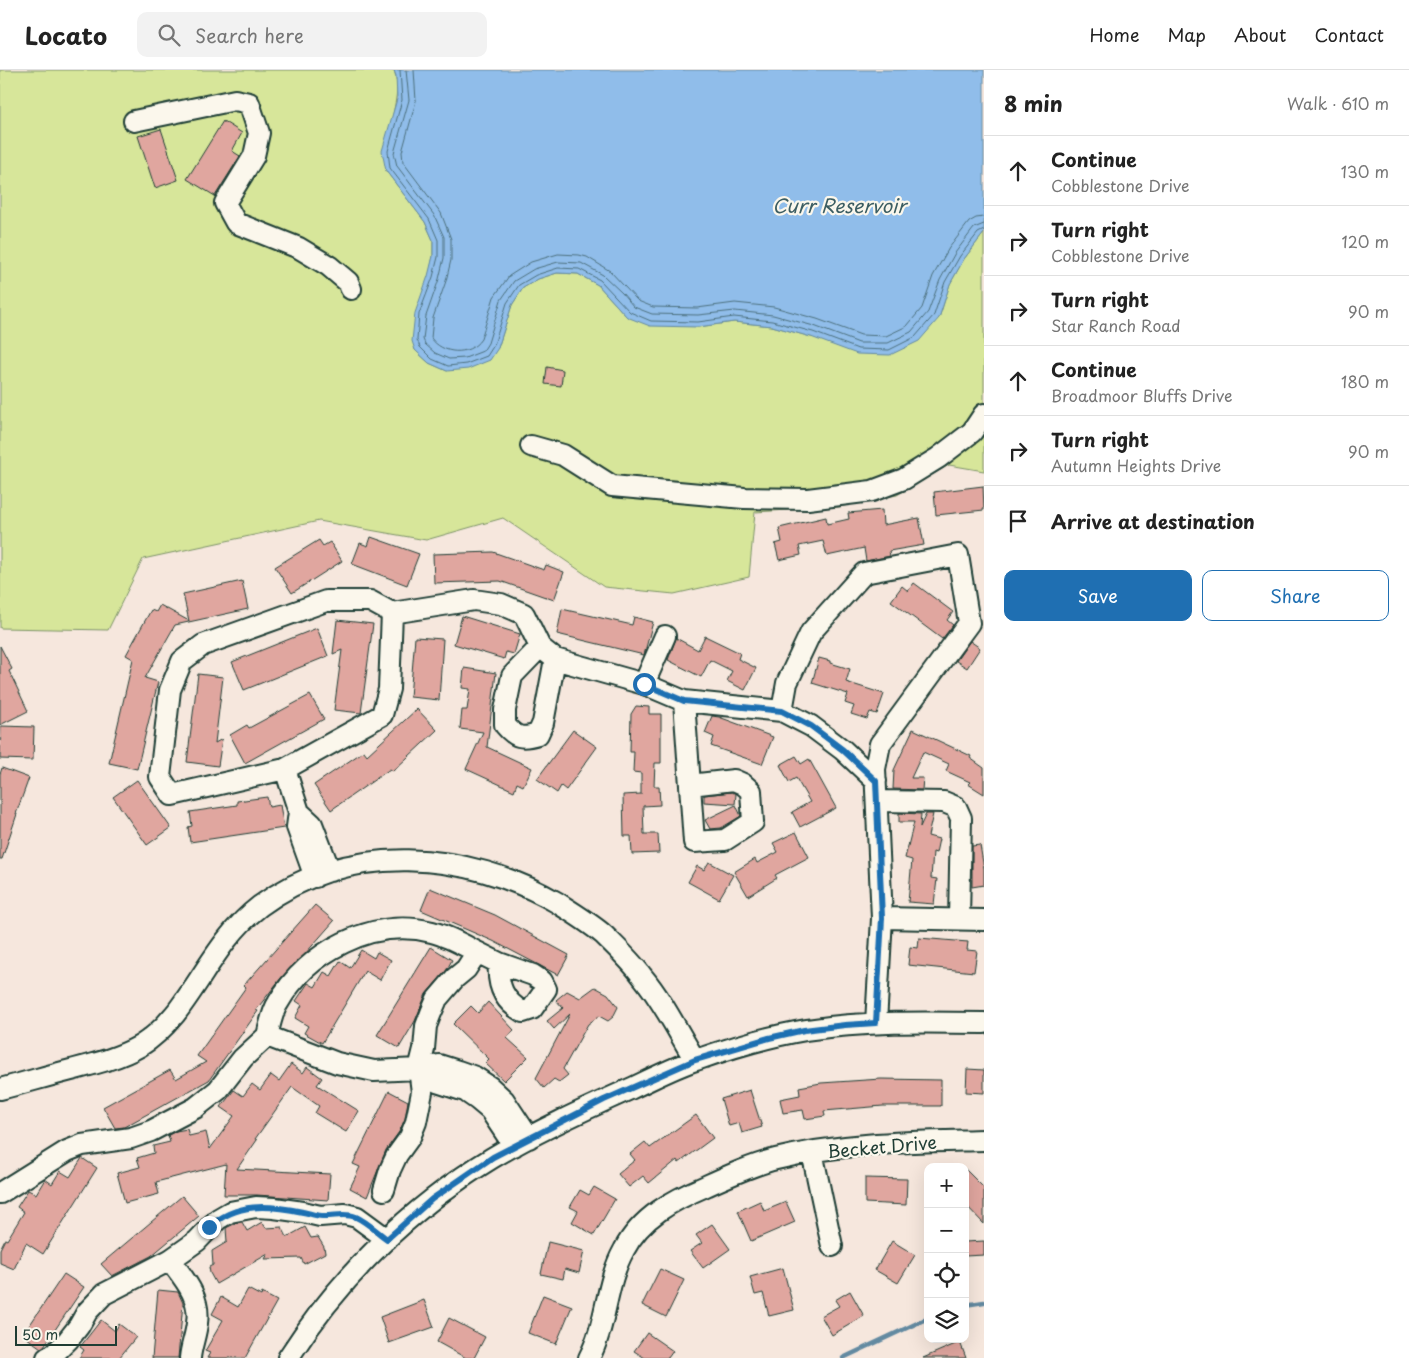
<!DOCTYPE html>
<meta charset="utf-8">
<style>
:root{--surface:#fff;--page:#f2f2f2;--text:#222;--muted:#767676;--line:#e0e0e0;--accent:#1f6fb2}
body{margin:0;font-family:"Playpen Sans",sans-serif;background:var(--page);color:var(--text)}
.controls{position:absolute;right:15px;bottom:15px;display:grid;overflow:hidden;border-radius:10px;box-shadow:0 5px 20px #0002}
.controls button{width:45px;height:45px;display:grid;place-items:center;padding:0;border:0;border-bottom:1px solid var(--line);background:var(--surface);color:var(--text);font:25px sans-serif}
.scale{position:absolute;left:15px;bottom:12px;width:102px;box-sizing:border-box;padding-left:5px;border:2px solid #1f3d34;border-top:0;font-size:14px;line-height:18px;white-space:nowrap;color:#1f3d34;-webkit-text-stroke:4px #fbf7ec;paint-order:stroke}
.stop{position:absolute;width:15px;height:15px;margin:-11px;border:4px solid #1f6fb2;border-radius:50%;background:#fff}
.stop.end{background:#1f6fb2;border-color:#fff;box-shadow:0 1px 5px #0008}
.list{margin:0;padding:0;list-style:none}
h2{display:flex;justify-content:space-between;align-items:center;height:65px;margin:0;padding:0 20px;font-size:21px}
h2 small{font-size:16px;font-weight:400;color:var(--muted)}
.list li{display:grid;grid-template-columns:32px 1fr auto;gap:15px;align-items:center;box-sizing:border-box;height:70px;padding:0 20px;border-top:1px solid var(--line)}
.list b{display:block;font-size:19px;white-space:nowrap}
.list p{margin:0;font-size:16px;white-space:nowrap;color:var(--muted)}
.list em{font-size:16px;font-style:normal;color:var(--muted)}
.actions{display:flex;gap:10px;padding:15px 20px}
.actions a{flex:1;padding:11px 0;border:1px solid var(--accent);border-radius:10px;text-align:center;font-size:18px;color:var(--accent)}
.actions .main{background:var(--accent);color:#fff}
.icon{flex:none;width:28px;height:28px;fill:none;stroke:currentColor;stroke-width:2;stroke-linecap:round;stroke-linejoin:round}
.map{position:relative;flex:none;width:984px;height:1288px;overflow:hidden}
header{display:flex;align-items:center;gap:30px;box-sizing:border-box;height:70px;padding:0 25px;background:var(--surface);border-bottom:1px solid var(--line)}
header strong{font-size:24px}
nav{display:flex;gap:28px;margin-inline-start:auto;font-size:18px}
.search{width:350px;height:45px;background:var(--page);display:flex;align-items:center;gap:12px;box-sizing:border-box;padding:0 18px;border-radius:10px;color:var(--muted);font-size:19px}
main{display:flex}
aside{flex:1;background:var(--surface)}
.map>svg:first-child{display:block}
.green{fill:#d7e69a;stroke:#7b9267}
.water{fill:#90bdea;stroke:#638aa1}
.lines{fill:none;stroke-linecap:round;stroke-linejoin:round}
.shore{stroke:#4c707d;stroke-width:1}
.stream{stroke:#638aa1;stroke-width:4.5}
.building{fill:#e0a69f;stroke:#1f3d34}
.minor-casing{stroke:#1f3d34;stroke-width:24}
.minor{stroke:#fbf7ec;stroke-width:20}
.route{stroke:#1f6fb2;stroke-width:6}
.labels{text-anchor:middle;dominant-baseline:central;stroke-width:4.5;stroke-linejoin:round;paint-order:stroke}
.street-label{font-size:18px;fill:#1f3d34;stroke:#fbf7ec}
.water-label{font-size:19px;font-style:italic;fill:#3b5d62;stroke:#fbf7ec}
</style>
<header>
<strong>Locato</strong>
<div class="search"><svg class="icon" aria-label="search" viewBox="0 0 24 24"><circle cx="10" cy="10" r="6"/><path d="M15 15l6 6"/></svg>Search here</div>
<nav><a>Home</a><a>Map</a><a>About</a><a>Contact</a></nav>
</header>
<main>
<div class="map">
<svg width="984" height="1288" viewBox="0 0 984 1288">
<rect width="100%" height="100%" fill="#f6e7dd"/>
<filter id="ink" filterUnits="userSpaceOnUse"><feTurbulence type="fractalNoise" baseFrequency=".02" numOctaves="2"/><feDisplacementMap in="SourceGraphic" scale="10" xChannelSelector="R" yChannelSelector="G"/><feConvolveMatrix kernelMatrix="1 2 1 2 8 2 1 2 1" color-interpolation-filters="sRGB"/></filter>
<g filter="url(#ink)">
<path class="green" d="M0,0H394C400,18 395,32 392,50C390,67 388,84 386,101L425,152L433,170V186L415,280L429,293L447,301L498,278L512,235L523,218L538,209L557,203L578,204L598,215L627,247L698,257L734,252L772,256L811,267L939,248L950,214L964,189L984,163V401L949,395L897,425L839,437L755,442L749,507L674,524L604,517L503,448L426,470L319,451L143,489L108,560L0,558Z"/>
<path class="water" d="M394,0H984V163L964,189L950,214L939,248L919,271L890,285L857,284L811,267L772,256L734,252L698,257L650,256L627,247L598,215L578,204L557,203L538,209L523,218L512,235L498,278L490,290L468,299L447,301L429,293L415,280L412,271L415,243L428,206L433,186V170L425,152L386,101L382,81L397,29L396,6Z"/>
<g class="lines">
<path class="shore" d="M400,0L402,30L388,81L390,98L429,149L438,170V187L433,207L419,244L417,270L420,277L432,289L448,296L466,294L487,286L494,275L507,233L519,215L536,205L558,198L579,199L600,210L630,242L651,251L698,252L734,247L772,251L813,262L858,279L889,280L915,267L934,245L945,212L960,186L978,163L984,160
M406,0L409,30L394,83L397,96L434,145L444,167V188L439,209L426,246L423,269L425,274L435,283L449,289L465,288L483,281L488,273L501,230L514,211L534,199L558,192L581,193L603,205L622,223L634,237L652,244L698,245L735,241L773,245L814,256L859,273H888L911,262L928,242L940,210L955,183L974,158L984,154
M414,0L416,31L402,82L403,92L441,143L451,169V190L446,211L433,248L431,268C442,284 469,287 481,269L494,227L509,206L531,192L558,184L579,185L587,187L610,201L638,231L653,237L697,238L735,233L774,237L817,249L861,265L886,266L907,256L922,238L933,206L949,178L969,152L976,148L984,147"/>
<path class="stream" d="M965,1235L984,1232
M843,1288L928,1248"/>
</g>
<path class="building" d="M223,51L242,63L232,81L240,86L215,126L187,109Z
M161,59L178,110L155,118L138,66Z
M547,297L563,300L561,316L545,314Z
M983,416L984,440L936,445L934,422Z
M882,440L883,455L919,448L924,475L889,481L890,486L866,491L864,478L827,486L823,471L799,476L801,485L779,490L775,474L782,472L779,458L826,447L827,454L849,449L848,443Z
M371,467L419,484L407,515L352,494L360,473L368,476Z
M319,470L323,476L330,472L342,491L292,523L275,497Z
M493,482L544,500L546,495L564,502L554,530L500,511L434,513L433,484Z
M242,511L248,539L175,555L145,608L158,612L137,699L109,693L133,589L126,585L151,540L156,542L160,535L189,551L183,524Z
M914,513L953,542L947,550L953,555L942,569L891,531L902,516L908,521Z
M562,539L632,555L634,547L653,552L644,585L557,564Z
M462,546L520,564L514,584L506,582L504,589L454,574Z
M337,550L373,554L361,643L334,640L342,580L333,584Z
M317,558L328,586L244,620L232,592Z
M705,566L740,583L738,589L756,598L745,620L727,611L732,601L710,590L701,607L668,590L676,568L698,580Z
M415,567L443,569L439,630L410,627Z
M970,571L980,578L967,598L956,591Z
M0,576L12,599L9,601L28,641L0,655Z
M819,588L830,591V593L850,599L846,612L884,624L877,644L870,642L867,649L851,644L854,636L845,633L848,624L812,613Z
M464,598L496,603L487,677L532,698L523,716L517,713L514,721L466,699L483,662L460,659L462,640H467L470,619L462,618Z
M198,604L223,607L215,673L222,669L218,696L187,692Z
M310,625L324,649L245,693L230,665L247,655L249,658Z
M636,636L649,637V644H661V693H655L654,716H659L660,735L643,736L644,764H658L659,783L632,784L631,766H624L623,725L641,724V703L633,702L634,682H630L631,644Z
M417,639L437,660L393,701L390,699L331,740L314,715L364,681L367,685Z
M712,646L719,647L773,667L762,694L711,676L714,667L705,663Z
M1,656L34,657L33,690L0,689Z
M913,659L971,686L970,688L984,698V724L968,714L970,712L946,701L949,694L923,682L911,708H923L922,720L893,719L894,700Z
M573,660L597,677L566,720L561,716L557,723L537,709Z
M796,686L801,694L809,689L836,738L800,757L792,742L810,732L796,708L789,712L780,695Z
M2,698L29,708L16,744H17L2,789H0V704Z
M137,710L171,758L147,775L113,727Z
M732,722L736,724L735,734L704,732V725Z
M267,727L269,737L280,735L284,758L190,772L188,757L192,756L190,742L237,735V731Z
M736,735L741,746L721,758L710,759L705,750Z
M899,743L921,744L920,757L926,744H933L928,766L939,769L936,783L933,782L931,808L937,809L934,834L908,832L912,790L905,788L914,752H899Z
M796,762L809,787L775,805L777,808L748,826L734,802L755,789L757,793L778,782L773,773Z
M980,775L984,799V815L972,817V776Z
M709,792L733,805L719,829L688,812L697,796L704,800Z
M430,818L495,845L569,885L558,905L493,871L421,840Z
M315,835L334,851L305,884L281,908L256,940L258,941L209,1010L124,1057L115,1058L103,1037L170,1000L176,1009L206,992L197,986L246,917L244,915Z
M919,868L968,872L967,880L977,881L974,902L908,895L910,877L918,878Z
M431,877L452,890L446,901L426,924L415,951L399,978L377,965Z
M361,880L374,888L377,882L391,890L380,910L365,901L322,973L304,963L308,956L295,948L302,935L296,931L308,913L315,917L324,902L331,906L340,891L350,898Z
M595,917L608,924L618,937L613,947L608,951L599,946L588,954L563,999L568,1005L559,1012L554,1009L544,1018L536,1008L570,944L554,959L547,951L563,938L556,930L567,921L580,928Z
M488,932L514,960L507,968L528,987L504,1011L485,993L489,989L453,954L471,936L478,943Z
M291,994L303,1003L307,997L322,1008L317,1015L359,1041L346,1062L315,1043L319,1036L292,1017L255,1069L257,1070L237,1099L330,1104L328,1130L257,1125H224L226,1094L156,1112L159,1124L125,1133L117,1103L140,1097L137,1088L154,1083L153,1076L170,1072L168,1065L176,1061L187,1059L189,1066L206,1062L210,1079L234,1046L221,1037L234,1020L243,1026L252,1014L260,1020L271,1005L279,1011Z
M967,999L984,1000V1023L966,1022Z
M881,1009L941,1010V1036H883L824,1041L825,1046L805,1049L803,1040L783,1043L780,1029L800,1025L799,1017L821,1013Z
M750,1020L762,1057L742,1063L739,1053L729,1056L721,1029Z
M389,1021L408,1031L405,1049L399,1062L386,1080L367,1127L350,1118L360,1097L353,1094Z
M696,1045L713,1068L679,1093L677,1090L649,1113L643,1106L629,1117L618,1104L635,1090L630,1084L645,1072L650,1078Z
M82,1088L97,1098L43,1184L26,1173L14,1199L0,1193V1179L5,1169L7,1170L24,1142L17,1137L28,1120L36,1124L45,1109L52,1114L60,1101L70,1107Z
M965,1099L984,1118V1154L965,1134Z
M865,1108L907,1109L906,1135L865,1133Z
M594,1117L615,1129L594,1165L572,1152L578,1141L570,1137L580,1120L589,1125Z
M182,1126L199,1146L151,1186L112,1206L101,1194Z
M760,1131L764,1141L786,1132L795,1152L751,1171L738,1141Z
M242,1152L247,1161L262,1152L266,1158L282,1157L287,1167L305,1157L311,1168L318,1167L324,1177L325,1183L304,1194L301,1188L265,1189L268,1184L216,1214L210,1203L209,1197L213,1195L212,1181L227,1172L226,1158L236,1153Z
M712,1154L730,1179L703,1198L690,1181L702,1173L696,1165Z
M892,1171L915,1185L898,1213L875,1200Z
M984,1171V1185L965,1186V1172Z
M548,1172L584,1181L579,1203L565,1199L563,1209L541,1204Z
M783,1198L794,1240L769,1246L763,1223L755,1225L750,1207Z
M660,1199L684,1210L666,1247L642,1235Z
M64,1204L84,1217L44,1276L41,1278L23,1265Z
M248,1219L261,1226L262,1223L277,1231L245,1288H207L210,1283L205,1281L223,1250L212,1244L221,1227L238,1237Z
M158,1220L178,1222L183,1233L178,1288H152Z
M850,1221L864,1246L832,1265L821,1246L839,1236L835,1230Z
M543,1225L572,1236L556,1274L528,1263Z
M424,1230L434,1257L389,1273L380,1247Z
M449,1248L485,1267L474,1288H466L437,1272Z
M101,1250L115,1261L119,1254L136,1267L119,1288H79L84,1280L80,1277Z
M647,1263L673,1281L668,1288H645L634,1281Z
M960,1272L966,1288H923Z"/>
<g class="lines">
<defs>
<path id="minor" d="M134,51L235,30L249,33L259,63L254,86L225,133L236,153L299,178L329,196L348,212L351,219
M531,376L563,385L612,416L744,428L808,429L872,421L904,409L938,388L972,362L984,344
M392,543L389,619L382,645L285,699L172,725L160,707L170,620L182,591L203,575L326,531H370L392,543L474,530L501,534L524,544L540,577L555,589L644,614L684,631L782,641L787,613L811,562L864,503L958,485L969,553L880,674L875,699L882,848L876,953
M540,577L512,606L505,640V655C516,668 522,669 538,664L543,653L555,589
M644,614L665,566
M684,631L694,772L725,770L753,752L751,721L743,714L734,710L690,715
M782,641L811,656L843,680L876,711
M285,699L299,742L297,757L315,807
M877,731L944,732L956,737L961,748L959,849
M299,742L312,754L330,801
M882,848L984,850
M477,882L499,893L533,905L542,911L546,919L532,939L523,942C503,931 497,915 499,893
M267,966C270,955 272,942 278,933C307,882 372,847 432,862C448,866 462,874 477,882L466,899L455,908L437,929L431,943L426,956L424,979L419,999L422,1022L416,1052L410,1067L397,1085L390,1100L384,1120
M267,966L337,993L374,1001L419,999L439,995L458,1001L475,1007L490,1017L504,1030L529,1068
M419,999L437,1012L465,1021L478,1030L490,1040L514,1076
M0,1019C24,1013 47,1006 71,1000C94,994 119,988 140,976C153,968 165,956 175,944C204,907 221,866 260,836C348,771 467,780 558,833C573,843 590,853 604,865C617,878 631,891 642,906C663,931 678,962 695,990
M812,1082L832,1176
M0,1123L67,1081L82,1075L131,1068L151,1061L195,1038L218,1020L243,988L267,966
M170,1190C184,1209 201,1227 197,1253C196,1265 191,1276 190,1288
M47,1288L54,1284L68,1270L79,1256L87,1242L104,1224L170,1190L197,1171L218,1149L230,1142L256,1137L274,1138L303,1142L320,1146L345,1144L357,1147L387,1169
M288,1288C340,1207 410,1138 492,1088C535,1062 583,1040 630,1019C652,1009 674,997 696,990C730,978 771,966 806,960C865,951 924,952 984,953
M589,1288C607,1254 605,1214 624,1180C641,1147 673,1130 706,1116C728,1106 752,1095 776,1089C844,1072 914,1072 984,1070"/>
</defs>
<use href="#minor" class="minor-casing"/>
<use href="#minor" class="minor"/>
</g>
</g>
<g class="lines" filter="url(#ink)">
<path class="route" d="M209,1157C237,1132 268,1135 303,1142C309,1143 315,1146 322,1146C334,1147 344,1142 356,1147C367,1152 377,1162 387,1169L432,1129L493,1087L604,1030L695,990L769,968L804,960L845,955L876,953L882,848L876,711L843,680L811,656L782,641L684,631L644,614"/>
</g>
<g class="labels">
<g class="street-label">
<text transform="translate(882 1076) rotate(-5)">Becket Drive</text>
</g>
<g class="water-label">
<text x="839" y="135">Curr Reservoir</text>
</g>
</g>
</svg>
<div class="controls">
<button>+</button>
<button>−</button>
<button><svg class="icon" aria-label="locate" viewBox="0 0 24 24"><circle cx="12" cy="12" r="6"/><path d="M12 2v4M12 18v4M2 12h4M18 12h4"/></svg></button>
<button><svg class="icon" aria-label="layers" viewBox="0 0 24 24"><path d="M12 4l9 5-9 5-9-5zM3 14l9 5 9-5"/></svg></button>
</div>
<div class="scale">50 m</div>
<div class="stop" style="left:644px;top:614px"></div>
<div class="stop end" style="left:209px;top:1157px"></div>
</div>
<aside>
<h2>8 min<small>Walk · 610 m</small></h2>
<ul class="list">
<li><svg class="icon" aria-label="ahead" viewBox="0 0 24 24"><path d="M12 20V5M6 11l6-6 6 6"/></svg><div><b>Continue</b><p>Cobblestone Drive</p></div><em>130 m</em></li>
<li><svg class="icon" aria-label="right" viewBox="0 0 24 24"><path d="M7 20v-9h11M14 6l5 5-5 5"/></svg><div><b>Turn right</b><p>Cobblestone Drive</p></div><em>120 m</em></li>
<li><svg class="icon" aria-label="right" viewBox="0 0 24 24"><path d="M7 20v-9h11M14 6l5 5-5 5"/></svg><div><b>Turn right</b><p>Star Ranch Road</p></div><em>90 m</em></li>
<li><svg class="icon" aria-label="ahead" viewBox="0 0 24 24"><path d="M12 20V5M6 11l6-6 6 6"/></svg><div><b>Continue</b><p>Broadmoor Bluffs Drive</p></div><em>180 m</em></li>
<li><svg class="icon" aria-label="right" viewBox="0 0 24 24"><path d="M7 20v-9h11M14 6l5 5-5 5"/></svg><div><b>Turn right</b><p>Autumn Heights Drive</p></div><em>90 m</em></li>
<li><svg class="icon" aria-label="arrive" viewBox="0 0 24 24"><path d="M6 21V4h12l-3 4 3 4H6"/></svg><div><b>Arrive at destination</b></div></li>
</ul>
<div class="actions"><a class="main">Save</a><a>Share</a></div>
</aside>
</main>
